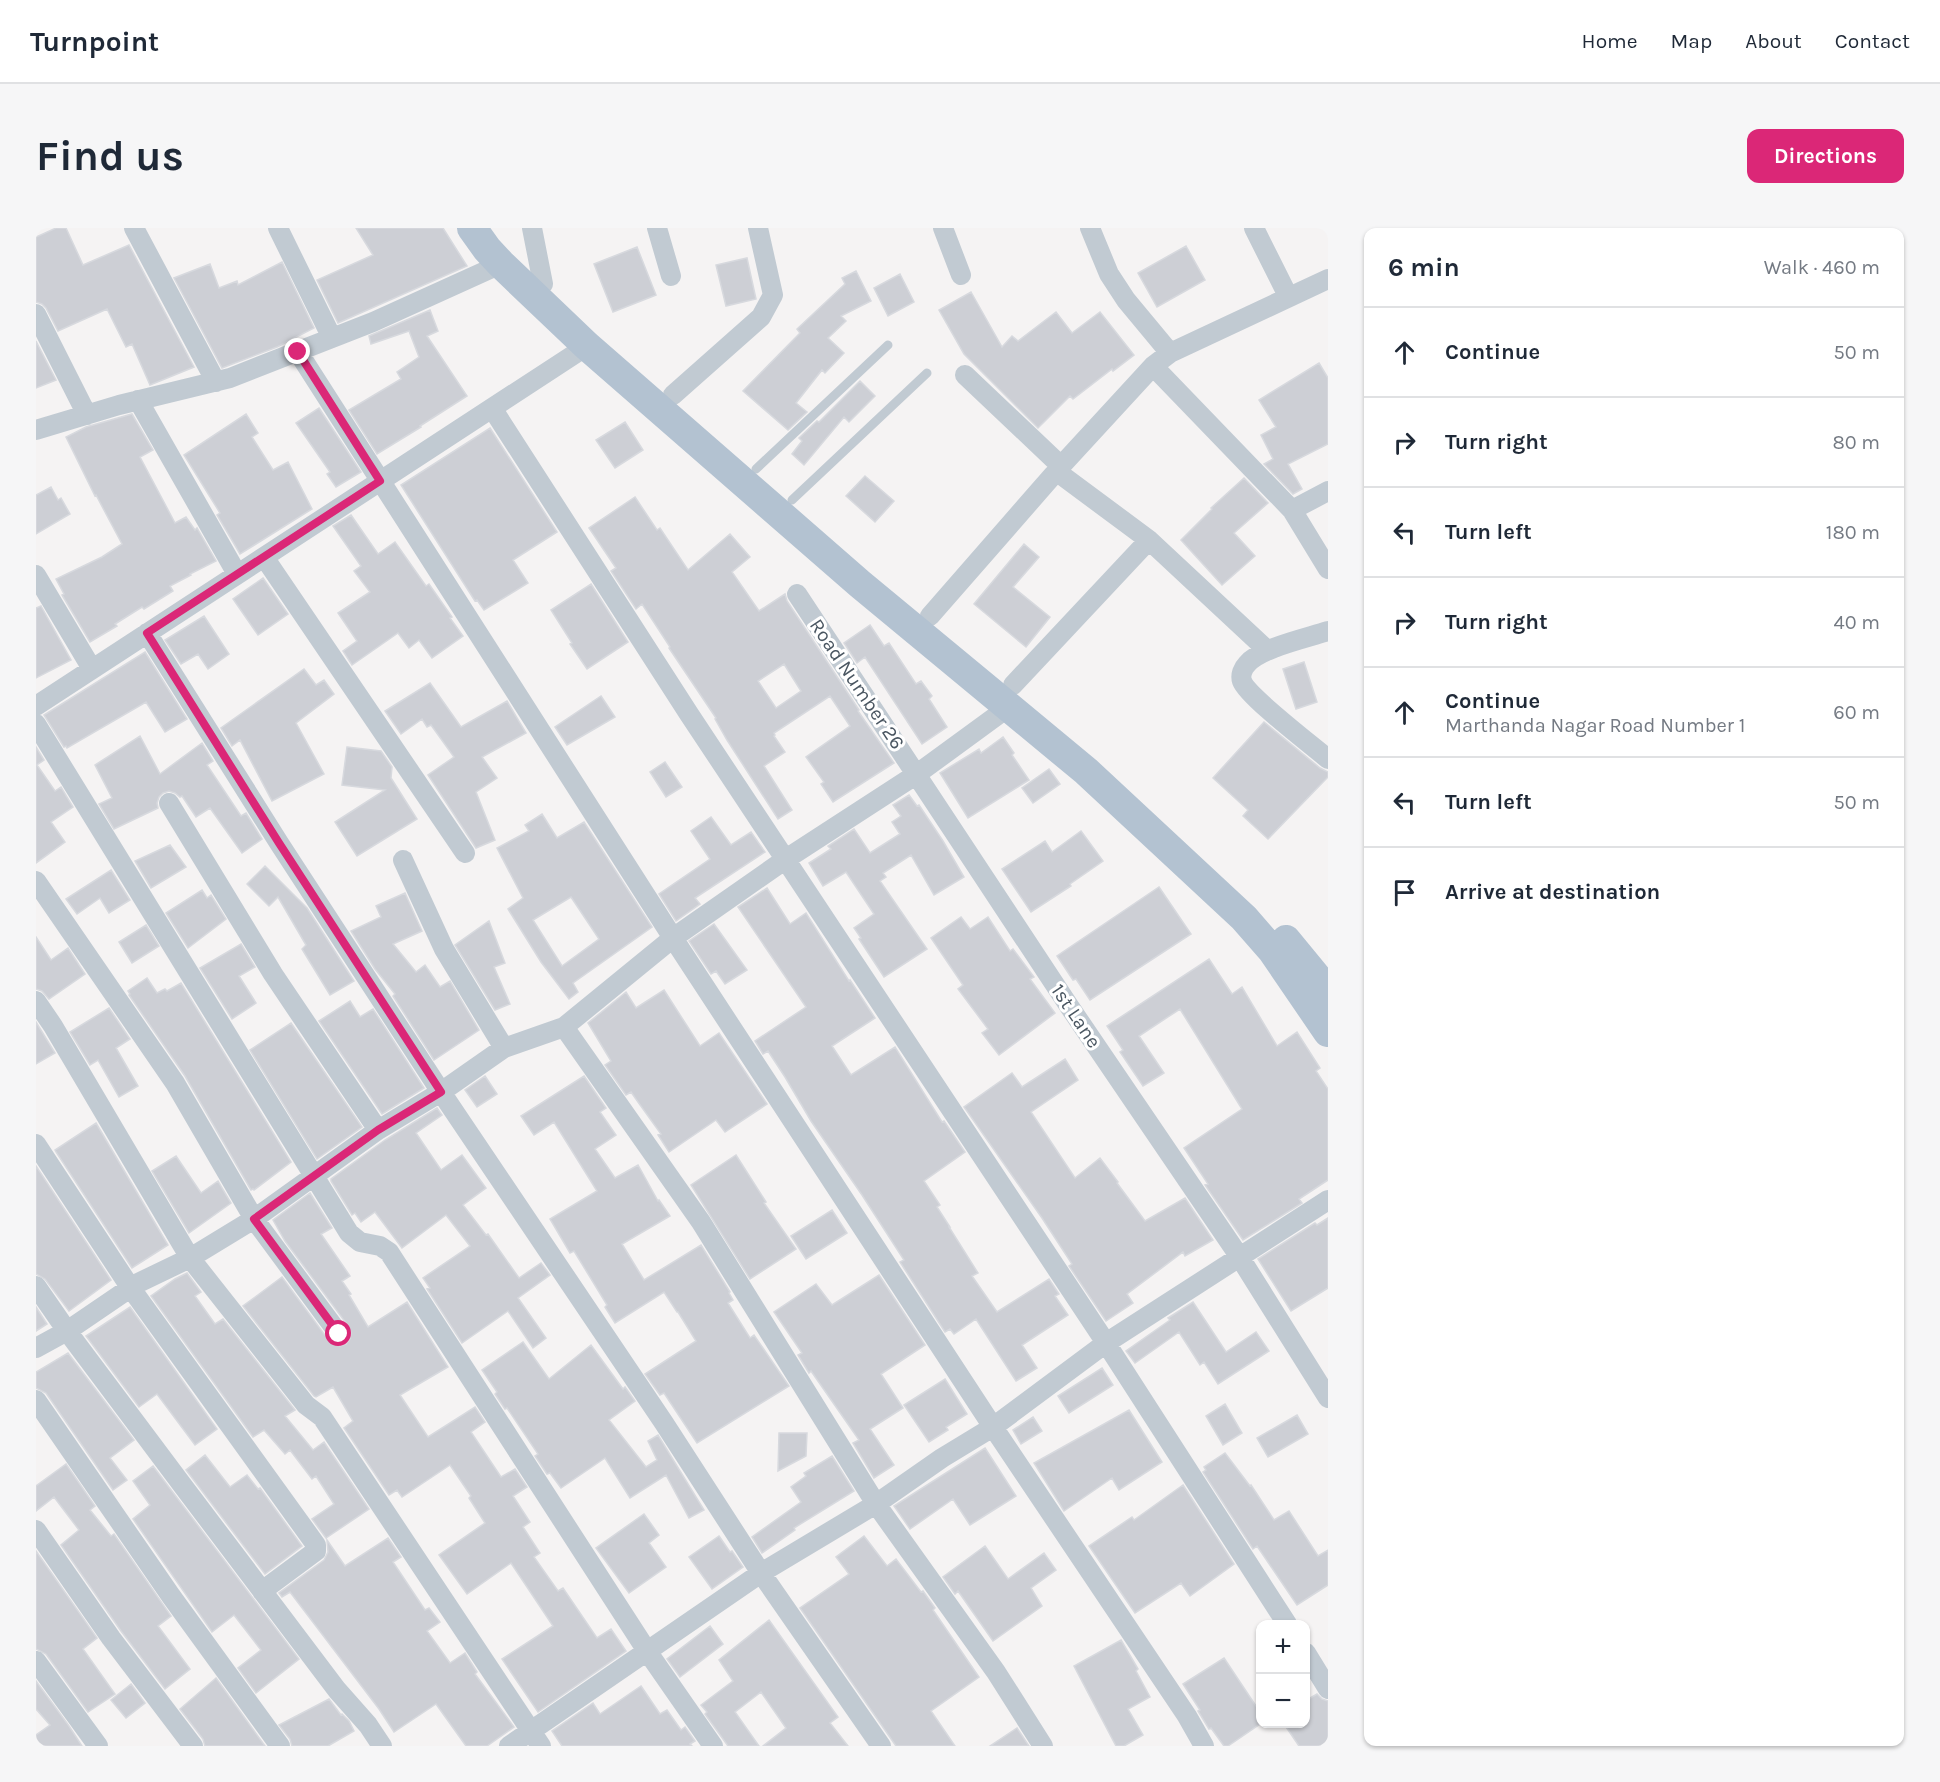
<!DOCTYPE html>
<meta charset="utf-8">
<style>
:root{--surface:#fff;--page:#f6f6f7;--text:#1f2937;--muted:#747a83;--line:#e0e1e3;--accent:#db2777}
body{margin:0;font-family:Karla,sans-serif;background:var(--page);color:var(--text)}
.controls{position:absolute;right:18px;bottom:18px;display:grid;overflow:hidden;border-radius:12px;box-shadow:0 2px 4px #0004}
.controls button{width:54px;height:54px;display:grid;place-items:center;padding:0;border:0;border-bottom:2px solid var(--line);background:var(--surface);color:var(--text);font:30px sans-serif}
.stop{position:absolute;width:18px;height:18px;margin:-14px;border:4px solid #db2777;border-radius:50%;background:#fff}
.stop.end{background:#db2777;border-color:#fff;box-shadow:0 2px 6px #0008}
.list{margin:0;padding:0;list-style:none}
h2{display:flex;justify-content:space-between;align-items:center;height:78px;margin:0;padding:0 24px;font-size:26px}
h2 small{font-size:20px;font-weight:400;color:var(--muted)}
.list li{display:grid;grid-template-columns:39px 1fr auto;gap:18px;align-items:center;box-sizing:border-box;height:90px;padding:0 24px;border-top:2px solid var(--line)}
.list b{display:block;font-size:22px;white-space:nowrap}
.list p{margin:0;font-size:20px;white-space:nowrap;color:var(--muted)}
.list em{font-size:20px;font-style:normal;color:var(--muted)}
.icon{flex:none;width:33px;height:33px;fill:none;stroke:currentColor;stroke-width:2;stroke-linecap:round;stroke-linejoin:round}
.map{position:relative;flex:none;width:1292px;height:1518px;overflow:hidden;border-radius:12px}
header{display:flex;align-items:center;gap:36px;box-sizing:border-box;height:84px;padding:0 30px;background:var(--surface);border-bottom:2px solid var(--line)}
header strong{font-size:28px}
nav{display:flex;gap:33px;margin-inline-start:auto;font-size:21px}
.intro{display:flex;align-items:center;justify-content:space-between;box-sizing:border-box;height:144px;padding:0 36px}
h1{margin:0;font-size:42px}
.button{padding:15px 27px;border-radius:12px;background:var(--accent);color:#fff;font-size:21px;font-weight:700}
main{display:flex;gap:36px;padding:0 36px}
aside{flex:1;background:var(--surface);border-radius:12px;box-shadow:0 2px 4px #0004}
.map>svg:first-child{display:block}
.building{fill:#cdcfd5;stroke:#d7d9de;stroke-width:1.5;fill-rule:evenodd}
.lines{fill:none;stroke-linecap:round;stroke-linejoin:round}
.service{stroke:#c1cad2;stroke-width:9}
.minor{stroke:#c1cad2;stroke-width:20}
.primary{stroke:#b3c2d1;stroke-width:30}
.route{stroke:#db2777;stroke-width:8}
.labels{text-anchor:middle;dominant-baseline:central;stroke-width:6;stroke-linejoin:round;paint-order:stroke}
.street-label{font-size:20px;fill:#4a5661;stroke:#fff}
</style>
<header>
<strong>Turnpoint</strong>
<nav><a>Home</a><a>Map</a><a>About</a><a>Contact</a></nav>
</header>
<div class="intro"><h1>Find us</h1><a class="button">Directions</a></div>
<main>
<div class="map">
<svg width="1292" height="1518" viewBox="0 0 1292 1518">
<rect width="100%" height="100%" fill="#f5f3f3"/>
<path class="building" d="M20,0H30L47,37L93,17L158,139L114,157L96,116L90,119L71,81L22,103L10,80L6,76L0,74V9Z
M320,0H407L431,38L302,95L281,52L337,27Z
M1150,18L1169,52L1121,79L1102,45Z
M601,19L620,67L577,84L558,36Z
M711,30L720,71L690,78L680,37Z
M246,34L278,100L241,119L186,140L138,50L174,36L183,60L201,53L202,57Z
M820,43L835,73L805,88L810,93L792,110L808,125L789,145L786,142L760,175L771,184L752,202L707,163L764,105L761,101L809,56L806,50Z
M864,46L878,74L852,88L838,60Z
M935,64L966,119L976,108L982,113L1020,84L1036,105L1064,84L1098,127L1077,143L1076,141L1037,171L1034,168L1002,200L928,126L903,82Z
M394,82L402,103L391,108L431,168L384,198L385,199L341,226L313,182L365,151L361,144L383,129L373,103L335,116L333,108Z
M0,113L20,152L0,160Z
M1283,135L1292,150V216L1252,236L1266,261L1257,266L1228,236L1237,231L1225,207L1240,199L1223,172Z
M824,153L839,168L813,194L808,189L768,237L756,226L766,213L763,210L781,193L783,194Z
M283,180L325,244L300,259L291,246L294,244L260,195Z
M96,186L117,222L104,229L139,295L150,289L159,302L161,300L180,333L154,346L155,347L134,358L137,363L108,381L106,379L79,396L81,398L54,414L26,367L28,366L20,351L66,329L86,316L60,267L59,268L30,209L50,199Z
M210,186L222,205L216,209L237,242L252,234L276,281L204,326L181,287L184,285L148,227Z
M589,194L607,222L579,240L560,212Z
M454,200L521,304L477,332L492,355L448,382L441,372L439,373L365,257Z
M829,248L858,273L839,294L810,268Z
M1208,250L1232,275L1198,305L1219,328L1186,357L1145,312L1176,281L1175,280Z
M15,259L22,272L25,270L34,286L0,306V267Z
M599,269L621,302L624,300L652,342L694,306L714,329L696,344L723,383L749,366L751,373L823,482L822,483L858,535L797,574L785,556L788,554L770,529L814,498L794,468L738,505L739,507L738,508L749,524L728,538L756,582L742,591L691,512L679,491L680,490L633,420L634,419L606,376L600,381L575,343L580,340L553,300ZM748,436L765,463L740,480L722,453Z
M315,287L342,326L359,314L390,358L393,356L416,389L414,390L427,408L396,430L383,412L373,420L362,405L316,437L307,423L321,413L302,385L334,364L318,343L325,338L297,298Z
M988,316L1003,329L977,359L1014,389L990,419L938,376Z
M227,350L252,386L222,407L197,371Z
M555,356L592,414L551,441L534,416L536,415L515,382Z
M5,378L35,432L0,450V380Z
M168,388L193,426L172,441L162,426L145,436L129,412Z
M834,397L848,418L853,415L880,456L885,453L896,468L893,471L911,499L886,516L829,429L821,435L808,415Z
M109,424L151,491L129,504L110,474L31,520L30,518L28,519L8,487Z
M1268,434L1281,474L1260,481L1247,441Z
M268,441L280,457L288,452L298,466L260,495L288,546L236,573L204,512L196,518L185,500Z
M394,455L425,499L471,473L490,505L446,529L461,550L440,564L459,612L440,620L392,547L418,529L395,497L391,499L386,491L365,506L349,483Z
M565,468L579,489L531,517L519,499Z
M1228,494L1284,540L1292,544V549L1232,611L1207,588L1212,582L1177,550Z
M104,508L124,546L166,515L177,533L171,537L205,588L210,585L226,611L206,625L174,580L160,589L146,568L144,569L139,565L133,563L127,565L123,569L121,575L122,580L78,601L63,576L76,570L59,537Z
M967,509L978,525L976,527L993,552L932,590L904,545L943,521L945,525Z
M0,519L8,532L1,537L19,563L25,559L37,579L15,594L29,614L0,635Z
M311,519L345,523L356,539L355,550L381,591L321,628L299,594L349,562L306,557Z
M629,534L646,559L630,569L614,544Z
M1013,541L1024,556L997,575L986,560Z
M873,567L881,578L883,577L907,613L928,649L898,667L875,627L847,645L850,649L844,653L891,721L848,749L823,711L825,710L818,700L838,686L810,644L787,658L773,635L795,621L792,618L818,601L834,625L864,606L856,594L865,588L857,577Z
M506,586L521,610L548,594L616,699L537,755L542,764L533,771L505,734L472,681L487,670L461,620L493,603L489,597ZM535,669L563,711L526,738L497,692Z
M675,589L695,617L715,604L729,624L659,670L664,676L640,693L623,666L674,631L655,603Z
M1045,603L1067,633L1034,656L1035,658L995,684L966,641L1009,613L1016,624Z
M134,617L150,639L115,660L99,633Z
M229,638L271,680L318,753L294,767L266,721L270,717L242,669L233,678L211,656Z
M75,642L94,672L73,685L64,670L41,686L30,671Z
M1123,659L1155,706L1054,772L1040,751L1037,752L1021,728Z
M731,660L754,696L770,685L813,753L814,752L839,790L796,818L815,847L859,819L906,894L908,893L929,924L888,953L904,977L901,979L914,999H913L942,1045L936,1048L961,1084L1013,1051L1023,1066L1019,1068L1032,1087L986,1117L1001,1140L980,1153L940,1091L918,1106L914,1101L909,1104L864,1034L868,1032L826,967L775,893L749,849L732,823L727,826L719,813L770,779L702,679Z
M166,662L171,670L175,667L190,691L152,720L130,685Z
M369,665L386,703L357,716L380,744L389,737L404,759L414,753L443,802L398,832L357,768L359,766L339,741L315,703L345,689L340,678Z
M925,689L934,701L952,689L974,723L977,721L998,749L994,751L1019,785L963,827L946,805L952,801L922,761L927,757L895,710Z
M453,693L469,735L458,739L474,776L459,782L419,717Z
M678,696L711,742L689,756L680,743L675,746L653,713Z
M110,697L123,718L96,735L83,714Z
M0,709L15,732L32,720L49,746L13,771L6,763L0,761Z
M205,716L219,739L203,748L220,775L196,791L164,740Z
M1173,731L1196,766L1206,759L1241,818L1261,804L1284,840L1280,843L1292,861V952L1263,971L1266,975L1207,1012L1169,957L1172,956L1148,920L1206,881L1144,781L1103,808L1128,845L1107,858L1084,824L1087,822L1071,798Z
M111,750L121,765L129,761L131,763L145,755L255,934L218,962L217,961L215,962L149,848L93,767L94,766L92,763Z
M628,762L664,818L683,805L731,876L689,904L680,892L633,924L622,907L625,906L602,874L595,864L590,867L569,837L575,833L552,795L590,764L600,780Z
M314,773L324,789L337,781L388,860L346,886L283,793Z
M73,780L94,811L80,820L102,858L83,869L62,832L54,837L34,804Z
M0,794L19,825L0,836Z
M255,795L326,899L281,931L214,822Z
M1029,831L1042,852L995,884L1039,950L1064,930L1082,954L1081,955L1109,993L1149,970L1177,1012L1149,1028L1147,1024L1091,1066L1097,1075L1070,1093L1033,1038L1036,1036L1006,990L928,879L976,845L986,859Z
M449,848L461,866L441,879L429,862Z
M548,848L570,880L564,884L580,907L559,921L579,950L602,937L622,973L623,972L634,988L586,1016L608,1052L665,1017L694,1064L693,1065L697,1072L692,1075L714,1110L718,1107L753,1158L661,1215L628,1165L624,1167L609,1146L660,1113L642,1084H641L628,1064L579,1095L569,1079L571,1077L538,1023L534,1025L514,991L561,963L518,894L498,907L485,888Z
M401,880L406,887L380,905L405,942L426,927L450,960L427,977L450,1007L452,1006L483,1050L505,1035L514,1047L482,1070L510,1110L497,1120L472,1083L426,1115L391,1061L394,1060L387,1050L434,1018L410,987L366,1020L339,984L325,994L319,985L316,987L295,953V951L349,912Z
M60,895L132,1017L96,1040L20,924L19,922Z
M700,927L730,974L728,975L760,1021L714,1051L655,957Z
M140,928L165,965L182,953L195,975L153,1005L116,943Z
M0,938L75,1052L33,1083L9,1051L0,1046Z
M274,965L296,1000L285,1006L314,1048L306,1053L315,1066L313,1067L332,1099L371,1074L412,1139L364,1167L392,1209L439,1179L449,1194L435,1204L465,1249L479,1241L491,1259L477,1268L494,1294L487,1299L504,1325L498,1329L522,1363L527,1360L561,1410L575,1401L590,1423L502,1484L466,1431L517,1398L475,1335L431,1366L403,1327L449,1295L433,1270L435,1268L414,1237L366,1269L361,1262L353,1267L308,1200L317,1193L297,1159L280,1169L278,1168L207,1078L246,1049L294,1114L304,1118L310,1116L314,1111L315,1105L313,1099L249,1013L237,992Z
M796,982L811,1005L770,1031L755,1008Z
M1292,990V1060L1255,1083L1222,1031L1279,995L1281,997Z
M151,1045L165,1064L159,1068L179,1096L187,1091L259,1182L249,1188L277,1222L288,1214L333,1281L290,1310L276,1291L298,1276L280,1248L276,1251L254,1222L249,1226L228,1202L217,1209L115,1068L139,1051Z
M843,1047L889,1117L845,1146L867,1180L834,1201L858,1237L838,1250L817,1215L823,1212L775,1143L773,1145L762,1127L766,1125L738,1084L780,1056L796,1077Z
M1157,1074L1190,1124L1220,1104L1233,1123L1182,1156L1168,1134L1164,1137L1143,1104L1099,1135L1090,1123L1134,1092L1132,1090Z
M0,1079L11,1096L0,1103Z
M94,1079L181,1201L159,1217L121,1166L103,1179L50,1108Z
M487,1114L513,1151L555,1117L587,1161L589,1159L599,1173L573,1192L610,1239L621,1232L612,1213L622,1207L668,1282L653,1290L630,1247L594,1270L569,1230L525,1260L514,1245L511,1246L499,1228L502,1226L471,1180L469,1181L459,1166L461,1164L446,1142Z
M32,1125L98,1212L74,1230L91,1252L77,1262L10,1165L0,1160V1144Z
M1066,1140L1077,1157L1033,1185L1022,1168Z
M909,1151L931,1186L910,1199L912,1202L893,1214L868,1177Z
M1189,1176L1206,1205L1187,1217L1170,1188Z
M1093,1182L1126,1234L1083,1262L1076,1250L1028,1283L998,1235Z
M1261,1187L1272,1206L1232,1229L1221,1210Z
M997,1189L1006,1203L985,1216L977,1202Z
M743,1205H771L770,1228L742,1243Z
M949,1220L980,1268L934,1297L917,1271L874,1301L858,1278Z
M1189,1225L1214,1258L1215,1257L1238,1292L1253,1283L1282,1328L1292,1322V1357L1261,1377L1221,1318L1217,1321L1167,1244L1170,1242L1168,1239Z
M169,1227L194,1259L211,1247L222,1261L224,1260L266,1318L229,1346L150,1242Z
M796,1228L818,1263L758,1300L759,1302L726,1325L716,1309L765,1274L755,1259L770,1248L768,1245Z
M30,1236L59,1278L54,1282L75,1308L78,1306L135,1388L122,1398L154,1441L129,1461L85,1403L25,1317L43,1302L18,1269L0,1283V1258Z
M117,1238L263,1431L220,1465L202,1440L225,1422L198,1387L176,1404L97,1291L114,1277L97,1253Z
M1147,1257L1198,1336L1154,1368L1145,1355L1099,1385L1053,1318L1096,1289L1098,1292Z
M608,1286L623,1307L613,1315L630,1339L593,1365L560,1320Z
M683,1308L694,1324L696,1323L707,1339L676,1361L653,1329Z
M828,1308L851,1338L860,1331L885,1364L887,1363L899,1380L897,1382L943,1449L895,1483L919,1518H860L764,1380L813,1346L800,1329Z
M352,1310L365,1329L357,1334L389,1382L393,1380L404,1394L391,1403L414,1435L429,1425L441,1444L439,1446L478,1499L451,1518H430L400,1476L358,1504L343,1481L254,1364L246,1369L243,1365L288,1332L292,1324L291,1312L309,1338Z
M949,1318L972,1351L1008,1325L1020,1342L995,1360L1006,1378L957,1413L922,1363L919,1366L907,1349Z
M0,1323L61,1410L47,1421L79,1466L52,1484L10,1426L0,1421Z
M733,1392L802,1489L794,1495L812,1518H727L750,1500L725,1464L699,1484L723,1518H692L669,1486L671,1484L665,1477L697,1453L683,1432Z
M674,1398L687,1416L644,1449L631,1431Z
M1085,1412L1102,1441L1100,1443L1114,1469L1092,1481L1107,1507L1088,1518H1080L1038,1438Z
M1188,1430L1224,1484V1496L1192,1518H1188L1175,1500L1173,1501L1162,1483L1164,1482L1147,1456Z
M180,1450L229,1518H169L167,1511L144,1481Z
M0,1453L33,1498L46,1518H0V1507L14,1497L0,1481Z
M95,1456L109,1475L90,1490L75,1472Z
M605,1458L624,1486L631,1482L645,1502L649,1499L659,1513L654,1516L656,1518H526L516,1503L557,1475L564,1486Z
M1281,1466L1286,1471L1292,1473V1518H1263L1248,1496H1269V1473Z
M293,1471L305,1487L306,1486L313,1493L318,1503L292,1518H256L254,1511L243,1497Z
M981,1500L993,1518H954Z"/>
<g class="lines">
<path class="service" d="M720,241L852,117
M756,272L891,145"/>
<path class="minor" d="M98,0L180,154
M242,0L296,110
M496,0L507,56
M621,0L635,48
M907,0L925,47
M1054,0L1073,46L1090,72L1134,125
M1218,0L1252,68
M0,86L51,187
M262,124L637,710L957,1199L1151,1488L1168,1518
M1117,138L1256,282L1292,341
M929,147L1025,238
M637,167L725,89L737,67L722,0
M102,172L201,346
M456,180L653,486L1070,1115L1251,1396
M0,202L83,177L194,150L337,94L465,36
M1020,243L1113,312L1231,422
M1256,282L1292,263
M228,329L429,625
M0,347L56,441
M761,366L1033,778L1203,1028L1292,1170
M894,388L1025,238L1117,138L1134,125L1292,51
M1292,403C1271,410 1224,420 1211,436C1207,440 1204,447 1206,453C1211,468 1277,518 1292,531
M111,405L243,615L405,864L628,1195L725,1345L845,1518
M977,457L1113,312
M0,478L551,118
M0,496L313,1005L324,1014L344,1018L353,1024L611,1423L677,1518
M133,575L237,746L342,902
M367,632L408,721L468,820
M0,653L139,855L218,991L303,1106
M0,773L17,798L154,1030L270,1177L286,1189L505,1518
M528,799L665,994L840,1276L960,1444L1007,1518
M0,916L94,1059L280,1317V1323L226,1363
M0,1058L31,1103L147,1258L301,1462L332,1497L346,1518
M0,1120L31,1103L100,1056L154,1030L218,991L342,902L405,864L468,820L528,799L637,710L750,631L881,546L974,478
M0,1172L135,1368L244,1518
M0,1302L75,1410L157,1518
M1270,1425L1292,1461
M0,1433L62,1518
M473,1518L725,1345L840,1276L906,1230L957,1199L1070,1115L1292,972"/>
<path class="primary" d="M436,0L451,21L465,36L551,118L824,356L1050,543L1208,690L1236,722L1292,804
M1250,712L1292,763"/>
</g>
<g class="lines">
<path class="route" d="M262,124L344,253L111,405L243,615L405,864L342,902L218,991L303,1106"/>
</g>
<g class="labels">
<g class="street-label">
<text transform="translate(821 456) rotate(56)">Road Number 26</text>
<text transform="translate(1040 788) rotate(56)">1st Lane</text>
</g>
</g>
</svg>
<div class="controls">
<button>+</button>
<button>−</button>
</div>
<div class="stop" style="left:303px;top:1106px"></div>
<div class="stop end" style="left:262px;top:124px"></div>
</div>
<aside>
<h2>6 min<small>Walk · 460 m</small></h2>
<ul class="list">
<li><svg class="icon" aria-label="ahead" viewBox="0 0 24 24"><path d="M12 20V5M6 11l6-6 6 6"/></svg><div><b>Continue</b></div><em>50 m</em></li>
<li><svg class="icon" aria-label="right" viewBox="0 0 24 24"><path d="M7 20v-9h11M14 6l5 5-5 5"/></svg><div><b>Turn right</b></div><em>80 m</em></li>
<li><svg class="icon" aria-label="left" viewBox="0 0 24 24"><path d="M17 20v-9H6M10 6l-5 5 5 5"/></svg><div><b>Turn left</b></div><em>180 m</em></li>
<li><svg class="icon" aria-label="right" viewBox="0 0 24 24"><path d="M7 20v-9h11M14 6l5 5-5 5"/></svg><div><b>Turn right</b></div><em>40 m</em></li>
<li><svg class="icon" aria-label="ahead" viewBox="0 0 24 24"><path d="M12 20V5M6 11l6-6 6 6"/></svg><div><b>Continue</b><p>Marthanda Nagar Road Number 1</p></div><em>60 m</em></li>
<li><svg class="icon" aria-label="left" viewBox="0 0 24 24"><path d="M17 20v-9H6M10 6l-5 5 5 5"/></svg><div><b>Turn left</b></div><em>50 m</em></li>
<li><svg class="icon" aria-label="arrive" viewBox="0 0 24 24"><path d="M6 21V4h12l-3 4 3 4H6"/></svg><div><b>Arrive at destination</b></div></li>
</ul>
</aside>
</main>
